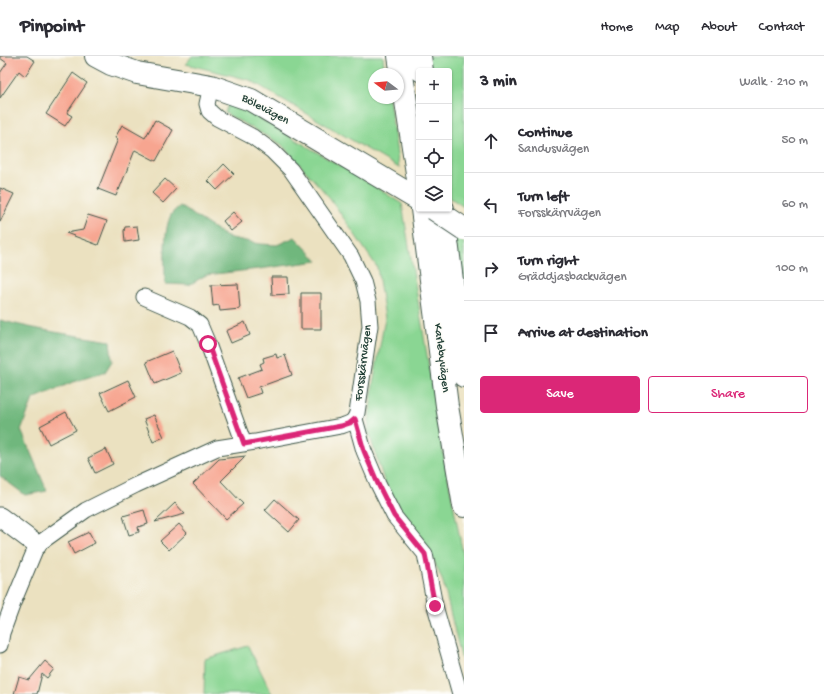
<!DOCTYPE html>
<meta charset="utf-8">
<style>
:root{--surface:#fff;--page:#f7f7f7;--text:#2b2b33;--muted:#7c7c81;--line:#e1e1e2;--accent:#db2777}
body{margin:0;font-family:"Gochi Hand",sans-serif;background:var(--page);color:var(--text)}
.controls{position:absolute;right:12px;top:12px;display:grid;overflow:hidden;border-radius:4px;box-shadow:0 1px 3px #0004}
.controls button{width:36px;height:36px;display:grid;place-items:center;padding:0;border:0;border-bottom:1px solid var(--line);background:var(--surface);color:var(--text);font:20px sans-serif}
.compass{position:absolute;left:368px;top:12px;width:36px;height:36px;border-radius:50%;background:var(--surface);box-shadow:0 1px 3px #0004;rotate:286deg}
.stop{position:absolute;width:12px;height:12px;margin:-9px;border:3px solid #db2777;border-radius:50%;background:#fff}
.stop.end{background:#db2777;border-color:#fff;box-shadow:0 1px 4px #0008}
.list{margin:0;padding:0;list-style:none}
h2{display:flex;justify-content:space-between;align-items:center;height:52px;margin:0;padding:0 16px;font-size:17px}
h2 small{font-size:13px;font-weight:400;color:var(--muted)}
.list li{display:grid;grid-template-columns:26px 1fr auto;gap:12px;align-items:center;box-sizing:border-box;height:64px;padding:0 16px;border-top:1px solid var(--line)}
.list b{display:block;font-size:15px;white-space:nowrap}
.list p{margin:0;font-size:13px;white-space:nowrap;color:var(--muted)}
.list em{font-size:13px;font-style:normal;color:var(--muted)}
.actions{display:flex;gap:8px;padding:12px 16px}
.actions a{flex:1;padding:9px 0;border:1px solid var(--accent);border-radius:4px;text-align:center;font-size:14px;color:var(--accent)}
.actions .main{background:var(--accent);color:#fff}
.icon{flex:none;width:22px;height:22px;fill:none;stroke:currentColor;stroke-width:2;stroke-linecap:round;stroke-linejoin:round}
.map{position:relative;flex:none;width:464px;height:638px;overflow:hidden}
header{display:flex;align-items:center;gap:24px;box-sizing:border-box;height:56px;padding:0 20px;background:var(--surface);border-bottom:1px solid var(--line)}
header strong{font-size:19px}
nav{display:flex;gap:22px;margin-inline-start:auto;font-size:14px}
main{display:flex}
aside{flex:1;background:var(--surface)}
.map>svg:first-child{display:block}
.green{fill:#8ad693;stroke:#548a64}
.forest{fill:#6fb77d;stroke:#477a58}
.building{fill:#f7a590}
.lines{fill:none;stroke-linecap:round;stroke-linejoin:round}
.minor-casing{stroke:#3e5649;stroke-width:17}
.tertiary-casing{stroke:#3e5649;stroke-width:21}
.secondary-casing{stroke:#3e5649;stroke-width:24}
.trunk-casing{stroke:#3e5649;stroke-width:24}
.minor{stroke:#fff;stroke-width:15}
.tertiary{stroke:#fff;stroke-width:19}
.secondary{stroke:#fff;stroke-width:22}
.trunk{stroke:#fff;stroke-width:22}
.secondary-bridge-casing{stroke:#3e5649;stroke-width:24;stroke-linecap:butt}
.secondary-bridge{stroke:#fff;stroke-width:22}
.route{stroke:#db2777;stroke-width:5}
.labels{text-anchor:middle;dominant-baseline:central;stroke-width:3;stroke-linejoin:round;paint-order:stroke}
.street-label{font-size:12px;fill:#1f3d34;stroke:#fdfcf7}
</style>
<header>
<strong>Pinpoint</strong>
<nav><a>Home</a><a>Map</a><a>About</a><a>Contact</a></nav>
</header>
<main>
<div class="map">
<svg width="464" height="638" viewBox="0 0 464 638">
<rect width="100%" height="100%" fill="#fdfcf7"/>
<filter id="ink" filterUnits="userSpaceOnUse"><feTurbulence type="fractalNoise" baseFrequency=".025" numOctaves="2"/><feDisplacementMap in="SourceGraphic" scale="8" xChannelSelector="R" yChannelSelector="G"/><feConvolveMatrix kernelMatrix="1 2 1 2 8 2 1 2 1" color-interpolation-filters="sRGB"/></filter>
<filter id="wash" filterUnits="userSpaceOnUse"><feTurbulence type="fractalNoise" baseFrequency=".012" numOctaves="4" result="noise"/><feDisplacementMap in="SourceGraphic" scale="16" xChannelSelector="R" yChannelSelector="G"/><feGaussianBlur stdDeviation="0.9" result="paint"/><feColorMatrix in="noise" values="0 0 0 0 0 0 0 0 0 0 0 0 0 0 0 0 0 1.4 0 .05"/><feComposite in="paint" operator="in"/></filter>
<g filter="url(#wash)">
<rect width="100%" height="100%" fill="#ebe1c0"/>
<path class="green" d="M192,0H383L385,18H374V42H389L399,112L250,24L186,8Z
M428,0H464V151L449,141V15H430Z
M228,47L237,49L379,133L402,148L443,396L464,503V613L443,526L428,491L387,434L368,374L373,329L385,262L377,211L330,142L281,88L225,57Z
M453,177L464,187V243Z
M248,590L272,638H204L205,603Z"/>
<path class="forest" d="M180,150L227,181L260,188L277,189L295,181L318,205L259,213L206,219L189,229L165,228C165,210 163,174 171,159C173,155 177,153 180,150Z
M0,264C36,274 73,279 110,285L112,305L105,316L73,326L33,343L21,374L47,435L25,439L0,420Z"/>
<g id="blocks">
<path class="building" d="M0,0H27L35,5L25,20L19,15L0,42V17L7,7L0,2Z
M73,17L87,27L67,57L72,60L65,70L46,58Z
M155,64L173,74L156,105L135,94L119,134V132L116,140L98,133L118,83L115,82L122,69L145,82Z
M224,108L234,118L217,134L208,125Z
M165,123L176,133L163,147L152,137Z
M0,132L14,138L0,166Z
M233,156L242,166L231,175L223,165Z
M88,159L107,165L98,189L66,177L83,174Z
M137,170L139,184L125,186L124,175L125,171Z
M271,221H288L289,238L272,239Z
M238,228L240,253L220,255L219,249L213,250L211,229Z
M301,237H321V273H301Z
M245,266L250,279L231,287L226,275Z
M172,295L181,317L155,328L146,306Z
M276,298L277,302L285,299L292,319L259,331L261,337L246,342L238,322L262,313L260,308L264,306L263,302Z
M128,324L136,341L109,355L100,337Z
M66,356L76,374L49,388L40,370Z
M154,359L164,381L153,386L144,363Z
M106,393L113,408L95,417L88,402Z
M246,400L221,425L243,448L226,463L193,428L219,403Z
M275,443L299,464L289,476L265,454Z
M175,447L185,458L155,466Z
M144,454L148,468L138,471L139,476L129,479L123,460Z
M179,468L187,477L169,494L160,485Z
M89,476L95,487L74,498L68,486Z
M45,605L54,613L47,622L42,618L37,638H14L19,621L29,624Z"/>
</g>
</g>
<g filter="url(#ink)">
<use href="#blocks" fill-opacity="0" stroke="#3e5649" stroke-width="1"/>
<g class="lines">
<defs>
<path id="minor" d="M144,241L190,261L200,269L208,288L244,388
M355,363L364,395L378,428L394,460L425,498L435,550L460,638
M0,589L2,577L13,547L37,489L86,454L136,429L217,392L255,386L341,370C351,367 354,366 357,357L370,270L368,245L363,225L351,200L291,114L272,95L253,81L217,62L209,55L207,48L211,30"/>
<path id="tertiary" d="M0,461L37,489"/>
<path id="secondary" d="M96,0L111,8L137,17L211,30L251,44L419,144"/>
<path id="trunk" d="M399,0L419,130
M420,0L422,15
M422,153L447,350L464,450
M443,153L464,320"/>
</defs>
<use href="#minor" class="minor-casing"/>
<use href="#tertiary" class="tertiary-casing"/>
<use href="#secondary" class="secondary-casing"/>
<use href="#trunk" class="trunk-casing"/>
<use href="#minor" class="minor"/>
<use href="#tertiary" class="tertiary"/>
<use href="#secondary" class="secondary"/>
<use href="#trunk" class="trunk"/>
<defs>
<path id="secondary-bridge" d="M434,153L464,173"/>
</defs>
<use href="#secondary-bridge" class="secondary-bridge-casing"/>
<use href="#secondary-bridge" class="secondary-bridge"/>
</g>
</g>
<g class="lines" filter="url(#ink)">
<path class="route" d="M208,288L244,388L341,370L350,367L355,363L364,395L378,428L394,460L425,498L435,550"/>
</g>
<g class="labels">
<g class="street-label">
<text transform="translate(265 54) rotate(28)">Bölevägen</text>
<text transform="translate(441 302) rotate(83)">Karlebyvägen</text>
<text transform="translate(364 307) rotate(-83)">Forsskärrvägen</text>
</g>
</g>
</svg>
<div class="controls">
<button>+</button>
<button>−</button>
<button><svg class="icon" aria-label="locate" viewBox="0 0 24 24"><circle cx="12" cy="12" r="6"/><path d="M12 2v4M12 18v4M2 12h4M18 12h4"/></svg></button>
<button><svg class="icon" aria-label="layers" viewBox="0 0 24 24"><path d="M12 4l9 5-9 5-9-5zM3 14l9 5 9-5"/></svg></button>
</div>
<svg class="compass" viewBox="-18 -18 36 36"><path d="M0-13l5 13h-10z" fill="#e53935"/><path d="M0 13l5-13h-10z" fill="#7c7c81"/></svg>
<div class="stop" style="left:208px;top:288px"></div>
<div class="stop end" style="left:435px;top:550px"></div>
</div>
<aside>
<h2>3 min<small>Walk · 210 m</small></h2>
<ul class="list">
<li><svg class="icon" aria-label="ahead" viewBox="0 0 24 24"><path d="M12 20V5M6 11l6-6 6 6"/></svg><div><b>Continue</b><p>Sandusvägen</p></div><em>50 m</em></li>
<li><svg class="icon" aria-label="left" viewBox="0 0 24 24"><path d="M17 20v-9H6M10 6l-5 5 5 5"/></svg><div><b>Turn left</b><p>Forsskärrvägen</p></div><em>60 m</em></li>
<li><svg class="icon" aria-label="right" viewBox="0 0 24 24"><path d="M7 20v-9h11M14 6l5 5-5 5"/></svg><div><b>Turn right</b><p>Gräddjasbackvägen</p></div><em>100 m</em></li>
<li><svg class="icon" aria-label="arrive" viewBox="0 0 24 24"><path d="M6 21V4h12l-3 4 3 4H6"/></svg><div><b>Arrive at destination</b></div></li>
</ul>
<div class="actions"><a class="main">Save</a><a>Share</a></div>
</aside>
</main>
